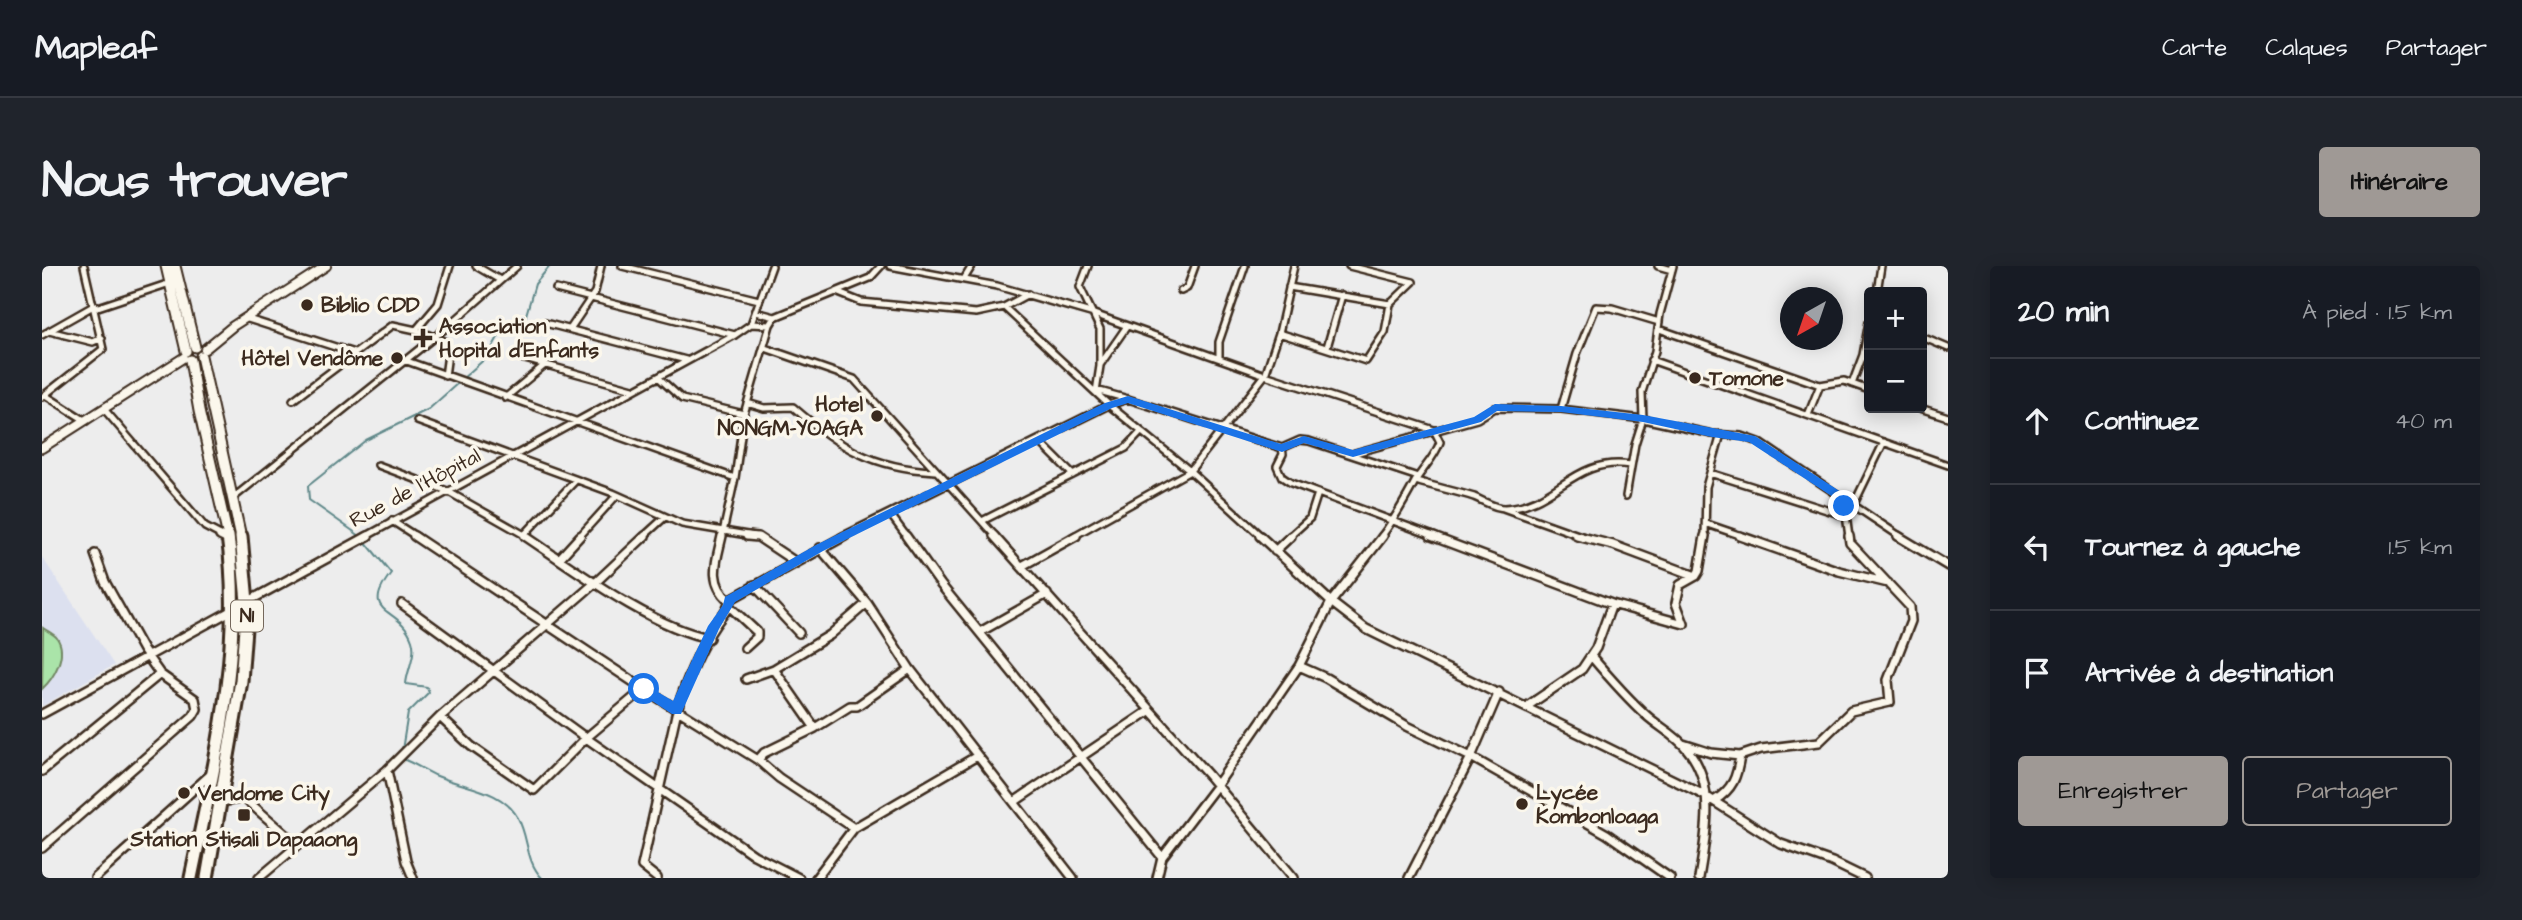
<!DOCTYPE html>
<html lang="fr">
<meta charset="utf-8">
<style>
:root{--surface:#171b24;--page:#20242c;--text:#f1f3f6;--muted:#9ea1a6;--line:#363941;--accent:#9f9995}
body{margin:0;font-family:"Architects Daughter",sans-serif;background:var(--page);color:var(--text)}
.controls{position:absolute;right:21px;top:21px;display:grid;overflow:hidden;border-radius:7px;box-shadow:0 4px 18px #0003}
.controls button{width:63px;height:63px;display:grid;place-items:center;padding:0;border:0;border-bottom:2px solid var(--line);background:var(--surface);color:var(--text);font:35px sans-serif}
.compass{position:absolute;left:1738px;top:21px;width:63px;height:63px;border-radius:50%;background:var(--surface);box-shadow:0 4px 18px #0003;rotate:220deg}
.stop{position:absolute;width:21px;height:21px;margin:-16px;border:5px solid #1a73e8;border-radius:50%;background:#fff}
.stop.end{background:#1a73e8;border-color:#fff;box-shadow:0 2px 7px #0008}
.list{margin:0;padding:0;list-style:none}
h2{display:flex;justify-content:space-between;align-items:center;height:91px;margin:0;padding:0 28px;font-size:30px}
h2 small{font-size:23px;font-weight:400;color:var(--muted)}
.list li{display:grid;grid-template-columns:46px 1fr auto;gap:21px;align-items:center;box-sizing:border-box;height:126px;padding:0 28px;border-top:2px solid var(--line)}
.list b{display:block;font-size:26px;white-space:nowrap}
.list em{font-size:23px;font-style:normal;color:var(--muted)}
.actions{display:flex;gap:14px;padding:21px 28px}
.actions a{flex:1;padding:16px 0;border:2px solid var(--accent);border-radius:7px;text-align:center;font-size:24px;color:var(--accent)}
.actions .main{background:var(--accent);color:#111}
.icon{flex:none;width:38px;height:38px;fill:none;stroke:currentColor;stroke-width:2;stroke-linecap:round;stroke-linejoin:round}
.map{position:relative;flex:none;width:1906px;height:612px;overflow:hidden;border-radius:7px}
header{display:flex;align-items:center;gap:42px;box-sizing:border-box;height:98px;padding:0 35px;background:var(--surface);border-bottom:2px solid var(--line)}
header strong{font-size:33px}
nav{display:flex;gap:38px;margin-inline-start:auto;font-size:24px}
.intro{display:flex;align-items:center;justify-content:space-between;box-sizing:border-box;height:168px;padding:0 42px}
h1{margin:0;font-size:49px}
.button{padding:18px 32px;border-radius:7px;background:var(--accent);color:#111;font-size:24px;font-weight:700}
main{display:flex;gap:42px;padding:0 42px}
aside{flex:1;background:var(--surface);border-radius:7px;box-shadow:0 4px 18px #0003}
.map>svg:first-child{display:block}
.built{fill:#dce0ef}
.green{fill:#aae4a9;stroke:#728764;stroke-width:2}
.lines{fill:none;stroke-linecap:round;stroke-linejoin:round}
.stream{stroke:#5f8889;stroke-width:2}
.minor-far1-casing{stroke:#3b2a1e;stroke-width:10}
.minor-casing{stroke:#3b2a1e;stroke-width:12}
.secondary-casing{stroke:#3b2a1e;stroke-width:12}
.trunk-far1-casing{stroke:#3b2a1e;stroke-width:13}
.trunk-casing{stroke:#3b2a1e;stroke-width:17}
.minor-far1{stroke:#fbf7ec;stroke-width:5}
.minor{stroke:#fbf7ec;stroke-width:7}
.secondary{stroke:#fbf7ec;stroke-width:8}
.trunk-far1{stroke:#fbf7ec;stroke-width:9}
.trunk{stroke:#fbf7ec;stroke-width:11}
.route{fill:#1a73e8}
.poi-dot{fill:#3b2a1e;stroke:#fbf7ec;stroke-width:2.5}
.labels{text-anchor:middle;dominant-baseline:central;stroke-width:7;stroke-linejoin:round;paint-order:stroke}
.shield{fill:#fbf7ec;stroke:#75685c;stroke-width:2}
.shield-label{font-size:19px;font-weight:bold;fill:#3b2a1e}
.poi-label{font-size:21px;font-weight:bold;fill:#3b2a1e;stroke:#fbf7ec;text-anchor:start}
.street-label{font-size:21px;fill:#3b2a1e;stroke:#fbf7ec}
</style>
<header>
<strong>Mapleaf</strong>
<nav><a>Carte</a><a>Calques</a><a>Partager</a></nav>
</header>
<div class="intro"><h1>Nous trouver</h1><a class="button">Itinéraire</a></div>
<main>
<div class="map">
<svg width="1906" height="612" viewBox="0 0 1906 612">
<rect width="100%" height="100%" fill="#ededed"/>
<filter id="ink" filterUnits="userSpaceOnUse"><feTurbulence type="fractalNoise" baseFrequency=".0143" numOctaves="2"/><feDisplacementMap in="SourceGraphic" scale="14" xChannelSelector="R" yChannelSelector="G"/><feConvolveMatrix kernelMatrix="1 2 1 2 8 2 1 2 1" color-interpolation-filters="sRGB"/></filter>
<g filter="url(#ink)">
<path class="built" d="M0,291L72,399L0,440Z"/>
<path class="green" d="M1,362C5,365 12,368 15,372C26,388 12,412 0,423Z"/>
<g class="lines">
<path class="stream" d="M420,113L445,91L459,66L482,56L493,18L508,0
M318,270L267,234L266,220L324,174L387,143L416,117
M322,274L349,307C316,351 358,339 370,374C375,388 365,404 364,418L385,421L387,426L366,447L360,484
M361,493C373,498 384,505 395,510C423,522 460,523 476,552C487,572 483,594 500,612"/>
<defs>
<path id="minor-far1" d="M434,0L458,14
M580,0L717,34
M848,0L955,20L1052,48L1223,109L1395,165
M1046,0L1038,21L1058,63V100L1054,126
M1307,0L1371,16
M1616,0L1630,4
M922,13L930,0
M1247,21L1348,38
M514,23L693,69
M1139,25L1145,22L1153,0
M794,26L819,36L934,47L962,41L986,28
M1835,26L1839,0
M962,41L1067,139L1148,205L1220,271
M53,42L128,17
M714,46L733,51
M203,52L312,87
M503,57L644,94
M709,58L728,59
M528,63L553,26L559,0
M1617,63L1778,119
M374,64L396,38L408,0
M7,65L51,76L60,72
M1237,67L1324,95L1343,66L1348,38L1371,16
M0,69L53,39
M1880,71L1906,82
M1285,81L1300,29
M723,82L812,113L954,271
M472,90L591,123
M1177,92V76L1203,0
M362,94L693,212
M1609,94L1906,199
M1058,99L1085,60
M616,111L640,133L702,148
M1810,118L1821,89L1827,56
M1054,124L1086,133
M3,129L44,155
M0,131L61,83L42,0
M463,132L504,98
M251,134L351,59L374,64L402,75L406,88L403,110
M705,137L722,142L751,141C797,181 830,202 893,205
M1878,142L1906,151
M62,143L163,261L182,271
M1519,143L1535,88L1554,41L1570,42L1617,56
M1766,149L1778,119L1802,115L1827,124
M375,155L571,227L640,258L717,271
M997,175L1031,209
M1240,182L1241,188L1235,200L1240,211L1249,217L1394,271
M1313,187L1435,153L1453,142L1519,143L1601,153L1670,168L1700,170L1717,176L1859,271
M336,199L405,225L486,271
M1668,207L1804,250
M1374,215C1393,221 1413,225 1432,231C1442,235 1452,242 1463,242C1514,240 1531,190 1589,199
M1584,230L1593,178L1601,153L1600,126L1613,85L1618,48L1631,0
M191,232L410,57L475,0
M1802,234L1807,271
M1811,240L1842,176
M1461,242L1542,271
M848,248L865,271
M350,255L375,271
M940,255L1084,182L1099,166
M1665,258L1703,271
M482,269L533,215
M323,271L693,69L709,58L730,0
M537,271L575,229
M601,271L623,251
M680,271L693,212L702,148L728,59L733,51L828,12L839,0
M799,271L1067,139L1086,133L1240,182L1258,174L1267,175L1376,211
M1030,271L1148,205L1223,109L1237,67L1252,0
M1247,271L1268,252L1276,227
M1339,271C1353,253 1363,234 1374,214C1382,201 1393,191 1398,176L1393,166
M1663,271L1664,221L1679,168"/>
<path id="minor" d="M178,270L186,274
M372,270L602,423L716,494L737,512L812,562
M483,270C531,302 611,362 667,372
M680,270C675,293 665,316 687,334
M705,270L716,271L752,295
M864,270L899,319L1120,591
M952,270L1167,510L1252,612
M1218,270L1289,336L1324,363L1662,529L1739,578L1790,596L1823,612
M1389,270L1570,338
M1535,270L1571,279L1654,310
M1698,270L1797,305L1846,317
M1856,270L1906,300
M778,282L825,337L868,403L1031,612
M1233,285L1249,270
M517,293L538,270
M980,300L1034,270
M712,319L757,367
M687,334L803,270
M360,338L544,472L712,589L757,612
M687,340L715,366V371L703,382
M938,366L1005,328
M1549,390C1566,410 1584,431 1604,449C1617,461 1634,469 1645,483C1675,518 1664,570 1657,612
M1257,400L1289,336L1341,270
M732,403L788,369L825,337
M704,413L732,403L773,462
M1484,441L1540,403L1554,382L1570,338L1642,358L1634,337L1638,319L1654,310L1657,305L1663,270
M0,448L326,270
M398,451L429,480L492,524L544,472L602,423
M1641,478L1669,487L1698,490L1719,483L1777,476L1809,445L1848,436L1846,414L1869,355L1868,341L1808,277L1807,270
M716,494L722,487L773,462L808,440H815L868,403
M345,504L364,595L371,612
M0,505L118,408L101,384L63,316L53,288
M1672,535C1691,523 1695,511 1698,490
M179,536L202,532L256,579
M972,536L1107,445
M0,582L151,450L155,443L153,433L118,408
M53,612L169,508
M217,612L345,504L398,451L553,317L603,270
M615,612L600,600L635,444C644,415 657,383 674,358C679,350 687,344 687,334
M774,612L812,562L935,490
M1115,612L1120,591L1175,519L1257,400L1284,412L1365,460L1429,491L1565,568L1628,612
M1367,612L1429,491L1457,426"/>
<path id="secondary" d="M163,83L191,60L284,0
M0,182L141,92"/>
<path id="trunk-far1" d="M124,0L144,85
M133,0L153,81
M159,90L199,271
M148,94L157,145L186,271"/>
<path id="trunk" d="M149,612C172,500 202,385 186,270
M165,612L199,415L205,336L199,270"/>
</defs>
<use href="#minor-far1" class="minor-far1-casing"/>
<use href="#minor" class="minor-casing"/>
<use href="#secondary" class="secondary-casing"/>
<use href="#trunk-far1" class="trunk-far1-casing"/>
<use href="#trunk" class="trunk-casing"/>
<use href="#minor-far1" class="minor-far1"/>
<use href="#minor" class="minor"/>
<use href="#secondary" class="secondary"/>
<use href="#trunk-far1" class="trunk-far1"/>
<use href="#trunk" class="trunk"/>
</g>
</g>
<path class="route" d="M1086,130L1239,178L1262,170L1311,184L1432,151L1453,138L1519,140L1601,149L1713,170L1802,228L1808,240L1806,243H1799L1794,233L1707,176L1670,171L1601,156L1519,146L1455,145L1439,156L1311,191L1262,177L1240,186L1086,137L1070,142L781,285L693,336L677,363L639,448H630L598,427L596,423L602,418L631,435L666,360L681,339L683,331L774,279L1063,137Z"/>
<g class="poi-dot">
<circle cx="265" cy="39" r="7"/>
<path d="M377.5 61.5h7v7h7v7h-7v7h-7v-7h-7v-7h7z"/>
<circle cx="355" cy="92" r="7"/>
<circle cx="1653" cy="112" r="7"/>
<circle cx="835" cy="150" r="7"/>
<circle cx="142" cy="527" r="7"/>
<circle cx="1480" cy="538" r="7"/>
<rect x="195" y="542" width="14" height="14" rx="3.5"/>
</g>
<g class="labels">
<rect class="shield" x="189" y="334.5" width="32" height="31" rx="5"/>
<g class="shield-label">
<text x="205" y="350">N1</text>
</g>
<g class="poi-label">
<text x="279" y="39">Biblio CDD</text>
<text x="397" y="60">Association<tspan x="397" dy="24">Hopital d'Enfants</tspan></text>
<text x="341" y="92" text-anchor="end">Hôtel Vendôme</text>
<text x="1667" y="112">Tomone</text>
<text x="821" y="138" text-anchor="end">Hotel<tspan x="821" dy="24">NONGM-YOAGA</tspan></text>
<text x="1494" y="526">Lycée<tspan x="1494" dy="24">Kombonloaga</tspan></text>
<text x="156" y="527">Vendome City</text>
<text x="202" y="573" text-anchor="middle">Station Stisali Dapaaong</text>
</g>
<g class="street-label">
<text transform="translate(373 222) rotate(-28)">Rue de l'Hôpital</text>
</g>
</g>
</svg>
<div class="controls">
<button>+</button>
<button>−</button>
</div>
<svg class="compass" viewBox="-18 -18 36 36"><path d="M0-13l5 13h-10z" fill="#e53935"/><path d="M0 13l5-13h-10z" fill="#9ea1a6"/></svg>
<div class="stop" style="left:602px;top:423px"></div>
<div class="stop end" style="left:1802px;top:240px"></div>
</div>
<aside>
<h2>20 min<small>À pied · 1.5 km</small></h2>
<ul class="list">
<li><svg class="icon" aria-label="ahead" viewBox="0 0 24 24"><path d="M12 20V5M6 11l6-6 6 6"/></svg><div><b>Continuez</b></div><em>40 m</em></li>
<li><svg class="icon" aria-label="left" viewBox="0 0 24 24"><path d="M17 20v-9H6M10 6l-5 5 5 5"/></svg><div><b>Tournez à gauche</b></div><em>1.5 km</em></li>
<li><svg class="icon" aria-label="arrive" viewBox="0 0 24 24"><path d="M6 21V4h12l-3 4 3 4H6"/></svg><div><b>Arrivée à destination</b></div></li>
</ul>
<div class="actions"><a class="main">Enregistrer</a><a>Partager</a></div>
</aside>
</main>
